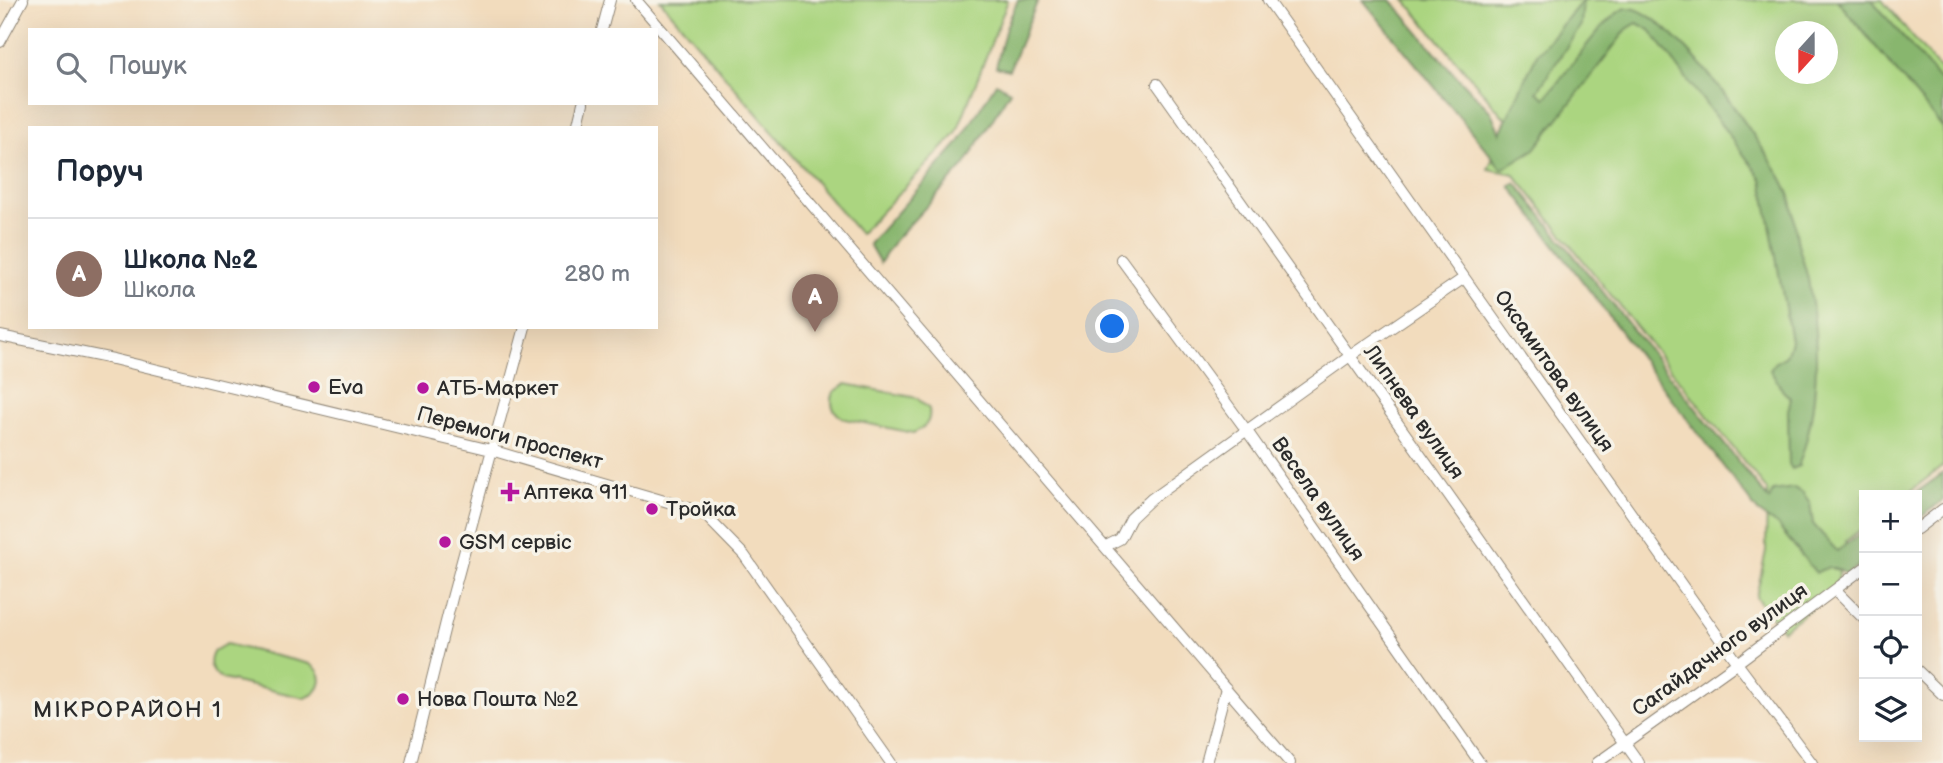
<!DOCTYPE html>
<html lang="uk">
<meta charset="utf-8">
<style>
:root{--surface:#fff;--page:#f6f6f7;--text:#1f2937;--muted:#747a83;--line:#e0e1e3;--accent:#0b8043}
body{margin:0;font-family:"Balsamiq Sans",sans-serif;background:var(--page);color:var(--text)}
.controls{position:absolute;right:21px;bottom:21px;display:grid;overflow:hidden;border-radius:0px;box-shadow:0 7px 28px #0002}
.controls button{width:63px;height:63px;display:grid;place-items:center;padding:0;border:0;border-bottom:2px solid var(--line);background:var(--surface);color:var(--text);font:35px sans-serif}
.compass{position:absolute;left:1775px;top:21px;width:63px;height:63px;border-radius:50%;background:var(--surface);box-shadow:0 7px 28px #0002;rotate:201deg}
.you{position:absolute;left:1113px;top:327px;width:24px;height:24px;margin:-18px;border:5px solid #fff;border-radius:50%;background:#1a73e8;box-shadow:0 0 0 10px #1a73e833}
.badge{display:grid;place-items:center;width:46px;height:46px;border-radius:50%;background:var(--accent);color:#fff;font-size:23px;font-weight:700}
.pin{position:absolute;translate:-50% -58px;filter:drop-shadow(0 2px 4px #0008)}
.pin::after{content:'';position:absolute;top:37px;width:24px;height:21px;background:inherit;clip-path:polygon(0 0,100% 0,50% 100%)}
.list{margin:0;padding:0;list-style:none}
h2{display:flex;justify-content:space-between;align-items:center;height:91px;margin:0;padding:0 28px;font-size:30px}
h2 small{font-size:23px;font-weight:400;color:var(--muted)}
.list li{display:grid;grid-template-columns:46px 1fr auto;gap:21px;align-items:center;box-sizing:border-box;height:112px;padding:0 28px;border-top:2px solid var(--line)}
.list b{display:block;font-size:26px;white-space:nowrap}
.list p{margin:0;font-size:23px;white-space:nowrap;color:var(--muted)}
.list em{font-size:23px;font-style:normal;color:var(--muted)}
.icon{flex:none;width:38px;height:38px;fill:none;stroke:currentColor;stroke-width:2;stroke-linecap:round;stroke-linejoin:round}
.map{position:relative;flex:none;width:1943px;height:763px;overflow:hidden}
.search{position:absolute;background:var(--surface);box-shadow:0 7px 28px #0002;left:28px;top:28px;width:630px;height:77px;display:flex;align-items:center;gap:18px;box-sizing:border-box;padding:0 24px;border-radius:0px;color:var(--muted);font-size:26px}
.panel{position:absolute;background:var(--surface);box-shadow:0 7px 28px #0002;left:28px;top:126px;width:630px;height:203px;border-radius:0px}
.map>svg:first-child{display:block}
.green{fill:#abd580;stroke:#6b8056;stroke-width:2;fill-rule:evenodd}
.forest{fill:#88b66e;stroke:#5a704c;stroke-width:2}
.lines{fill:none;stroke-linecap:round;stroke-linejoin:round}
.minor-casing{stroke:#8e8474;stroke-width:12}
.minor{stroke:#fff;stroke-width:10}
.poi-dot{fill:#b5179e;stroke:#f7f3e8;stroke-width:2.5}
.labels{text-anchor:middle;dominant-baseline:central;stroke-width:7;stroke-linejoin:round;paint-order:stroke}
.street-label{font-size:21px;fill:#2b2b2b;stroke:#f7f3e8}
.poi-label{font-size:21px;fill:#2b2b2b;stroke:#f7f3e8;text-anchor:start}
.neighbourhood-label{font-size:23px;letter-spacing:2px;fill:#2b2b2b;stroke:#f7f3e8}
</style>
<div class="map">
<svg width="1943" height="763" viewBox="0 0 1943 763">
<rect width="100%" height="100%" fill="#f7f3e8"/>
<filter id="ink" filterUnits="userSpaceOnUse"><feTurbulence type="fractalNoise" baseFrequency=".0143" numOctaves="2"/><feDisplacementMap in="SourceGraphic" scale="14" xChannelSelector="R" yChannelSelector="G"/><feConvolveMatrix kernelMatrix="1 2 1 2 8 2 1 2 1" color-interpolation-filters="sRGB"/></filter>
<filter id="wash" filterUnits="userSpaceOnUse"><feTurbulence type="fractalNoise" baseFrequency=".00686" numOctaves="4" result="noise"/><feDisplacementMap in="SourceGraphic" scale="28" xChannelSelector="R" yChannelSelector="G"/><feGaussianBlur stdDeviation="1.57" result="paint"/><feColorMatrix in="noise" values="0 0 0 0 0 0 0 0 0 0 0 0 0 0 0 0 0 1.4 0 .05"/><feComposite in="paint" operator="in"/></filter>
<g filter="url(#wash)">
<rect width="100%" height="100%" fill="#f2dcbd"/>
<path class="green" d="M660,0H1008L956,134L860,234Z
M1405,0H1882L1943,73V466L1905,495H1864V527L1846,541L1835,590L1782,630L1756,597L1766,551L1767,490L1514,174L1488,169L1508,122ZM1786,32H1828V74H1786Z
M846,384L917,398L929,409C931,422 925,428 913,433L845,419C833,413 829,404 834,392Z
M226,644L310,664C327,674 323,692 305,698L222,679C210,672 207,662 214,651Z"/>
<path class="forest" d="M1018,0H1038L1009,70L996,67L1006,27Z
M1363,0H1391L1449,68L1491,112L1500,133L1537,54L1583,0L1581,25L1537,92L1545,98C1562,80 1606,12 1627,8C1645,6 1674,37 1687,49C1714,78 1736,109 1758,142C1768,157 1779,171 1786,187C1794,203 1794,221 1797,239C1800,255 1807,270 1809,285C1820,341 1819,410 1799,464L1800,466L1792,469L1789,464L1788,410L1791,399L1783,391L1770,370L1776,362L1786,356L1791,341L1762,179L1650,30L1637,23L1627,29L1535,149L1502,169Z
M1837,0H1872L1943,84V128Z
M996,83L1010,91L964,166L895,240L880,263L869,244L958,144Z
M1516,183L1769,500L1773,491L1794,488L1803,493L1810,503L1813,524L1837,551L1864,531V561L1847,575C1835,567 1828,565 1816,573L1778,526L1758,512L1510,186Z
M1943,473V500L1917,520V495H1913Z"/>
</g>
<g filter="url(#ink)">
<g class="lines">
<defs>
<path id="minor" d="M636,0L1290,763
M1268,0L1737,663L1812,763
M602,30L610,0
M0,42L23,0
M1157,84L1639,763
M577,128L583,103
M1121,259L1247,431L1480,763
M0,336L113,359L491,450L702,512L744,555L891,763
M1917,529L1943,509
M1106,546L1120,539L1131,518L1151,499L1350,356L1464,278
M1835,590L1864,619
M1917,670L1943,695
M411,763L452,598L525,327
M1206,763L1226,688
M1597,763L1737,663L1864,568"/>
</defs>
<use href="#minor" class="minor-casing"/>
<use href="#minor" class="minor"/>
</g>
</g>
<g class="poi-dot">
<circle cx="314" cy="387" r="7"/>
<circle cx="423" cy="388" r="7"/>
<path d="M506.5 481.5h7v7h7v7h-7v7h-7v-7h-7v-7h7z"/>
<circle cx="652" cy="509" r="7"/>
<circle cx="445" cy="542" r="7"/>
<circle cx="403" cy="699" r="7"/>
</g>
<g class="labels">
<g class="street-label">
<text transform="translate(1554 371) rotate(55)">Оксамитова вулиця</text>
<text transform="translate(1414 412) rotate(55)">Липнева вулиця</text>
<text transform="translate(510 438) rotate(15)">Перемоги проспект</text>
<text transform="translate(1318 499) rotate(55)">Весела вулиця</text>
<text transform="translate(1720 650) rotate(-36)">Сагайдачного вулиця</text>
</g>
<g class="poi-label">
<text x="328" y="387">Eva</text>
<text x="437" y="388">АТБ-Маркет</text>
<text x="524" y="492">Аптека 911</text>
<text x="666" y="509">Тройка</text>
<text x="459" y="542">GSM сервіс</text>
<text x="417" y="699">Нова Пошта №2</text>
</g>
<g class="neighbourhood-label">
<text x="128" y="710">МІКРОРАЙОН 1</text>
</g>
</g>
</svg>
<div class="controls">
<button>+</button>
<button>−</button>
<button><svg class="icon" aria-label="locate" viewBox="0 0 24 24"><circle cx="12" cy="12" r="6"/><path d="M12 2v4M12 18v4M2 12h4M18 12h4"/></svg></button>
<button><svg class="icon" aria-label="layers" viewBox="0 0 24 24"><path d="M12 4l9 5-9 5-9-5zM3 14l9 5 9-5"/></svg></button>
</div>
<svg class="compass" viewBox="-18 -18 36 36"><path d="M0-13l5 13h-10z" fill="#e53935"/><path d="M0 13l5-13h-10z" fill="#747a83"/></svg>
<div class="you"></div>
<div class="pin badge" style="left:815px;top:332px;background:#8d6e63">A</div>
<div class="search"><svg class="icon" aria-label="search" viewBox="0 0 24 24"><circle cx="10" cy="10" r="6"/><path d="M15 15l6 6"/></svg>Пошук</div>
<section class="panel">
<h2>Поруч<small></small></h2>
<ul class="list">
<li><span class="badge" style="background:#8d6e63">A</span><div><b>Школа №2</b><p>Школа</p></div><em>280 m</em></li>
</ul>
</section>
</div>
